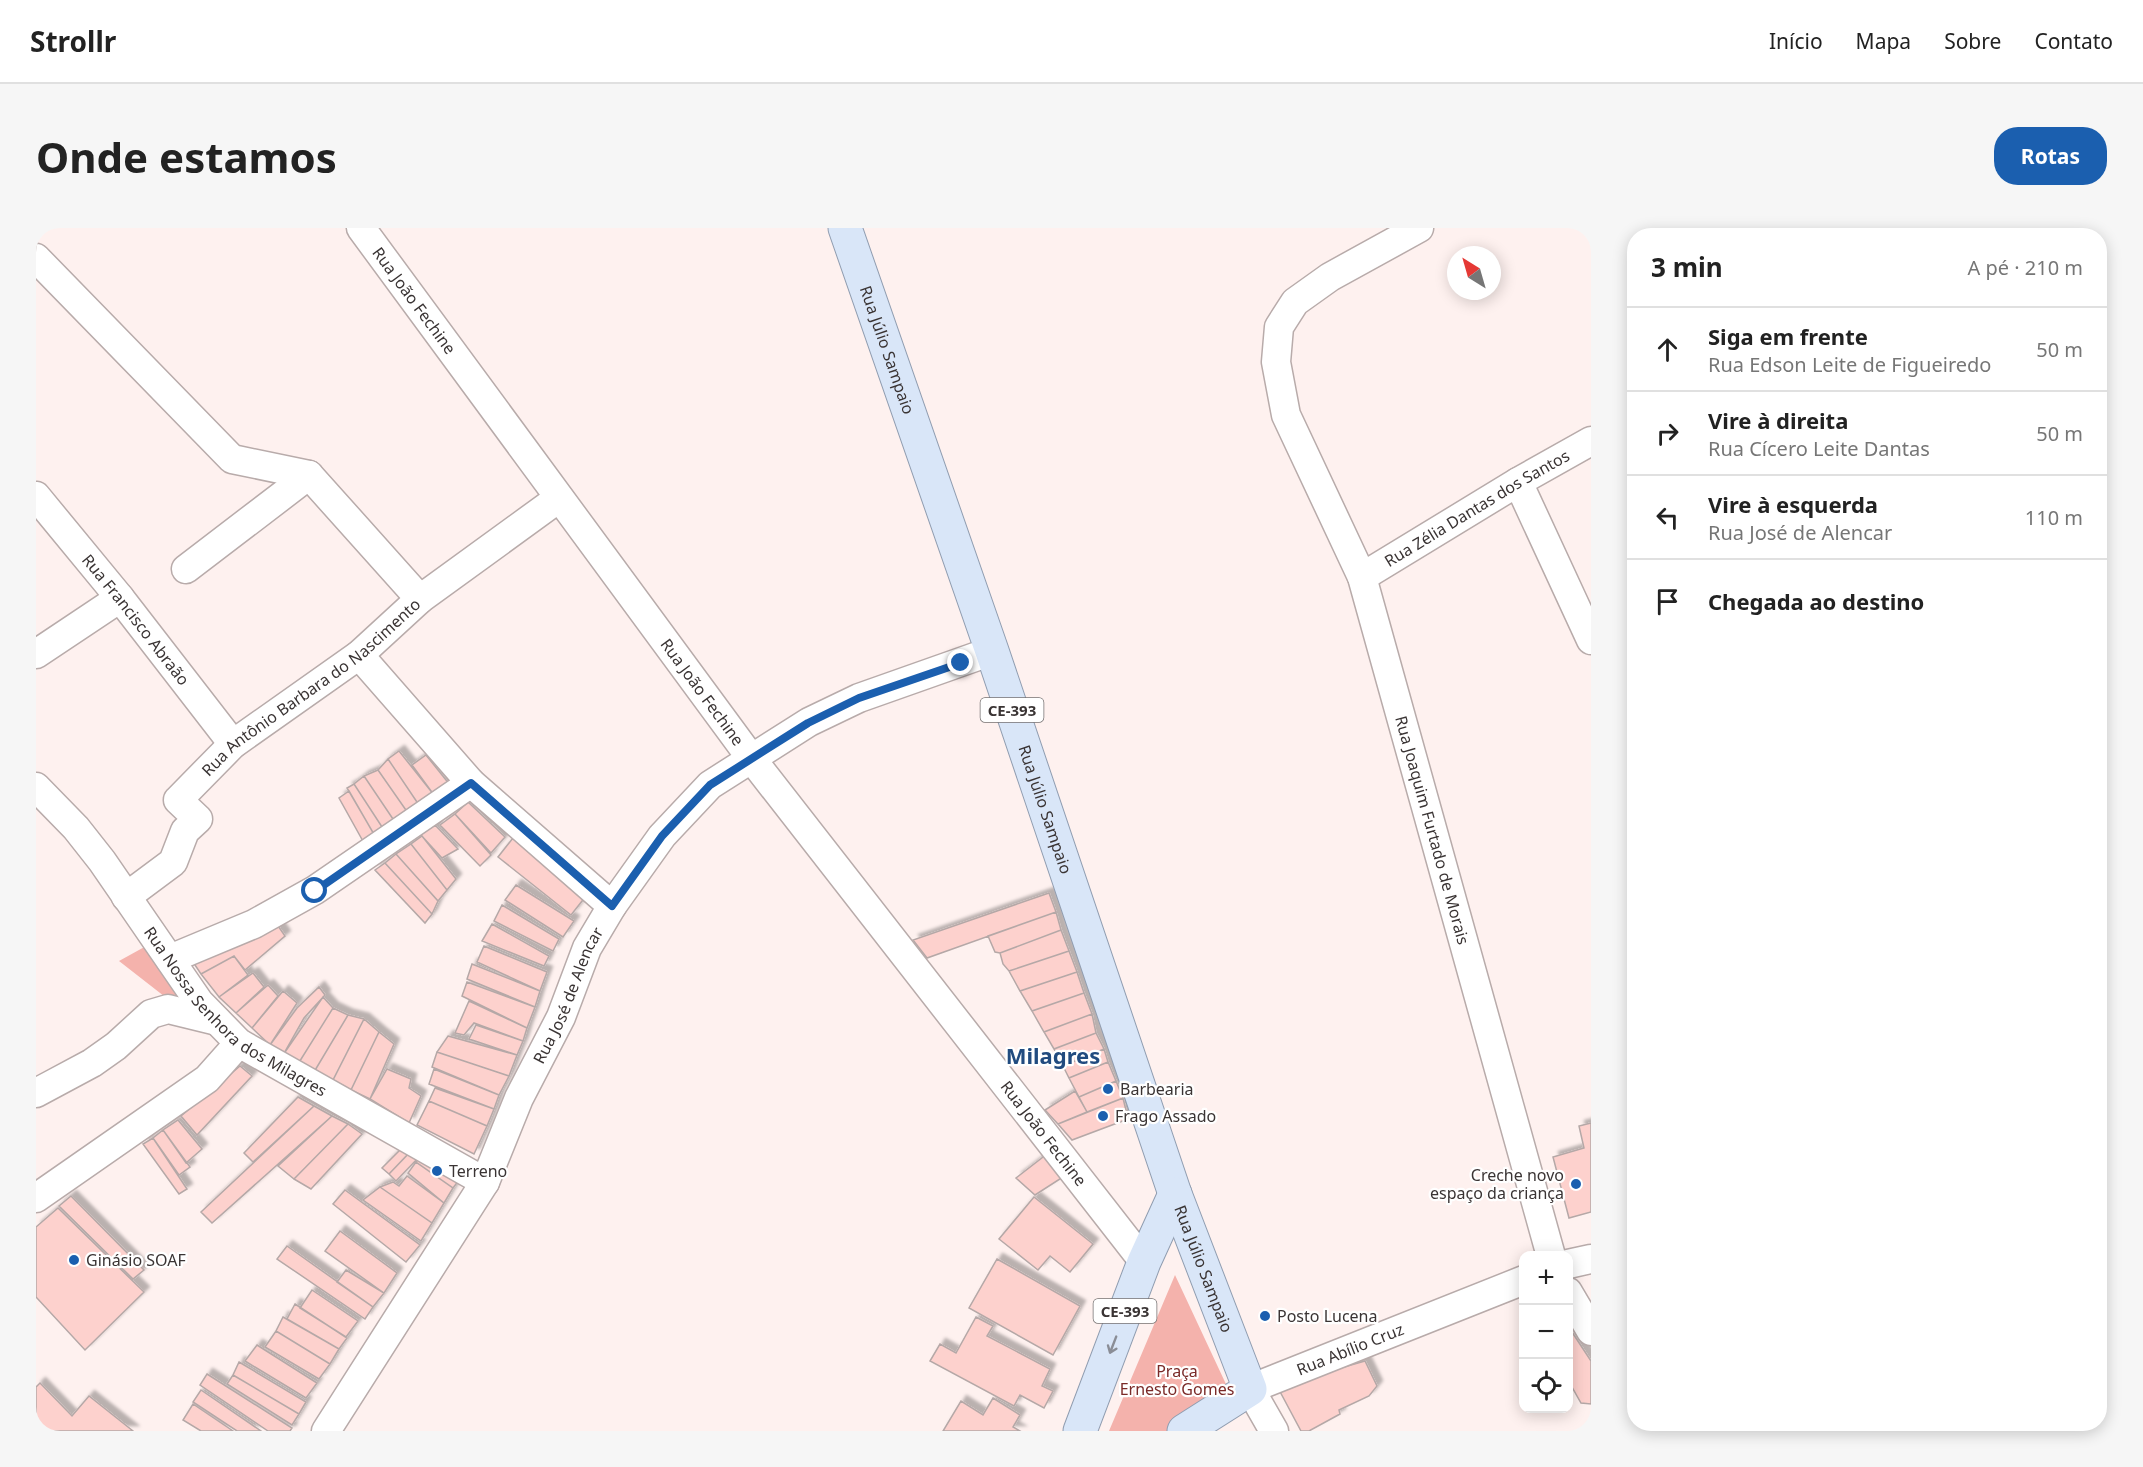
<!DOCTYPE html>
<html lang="pt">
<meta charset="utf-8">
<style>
:root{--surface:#fff;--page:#f6f6f6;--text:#222;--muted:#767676;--line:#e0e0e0;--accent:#1b5faf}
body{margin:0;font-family:"Noto Sans",sans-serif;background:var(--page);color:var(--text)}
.controls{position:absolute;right:18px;bottom:18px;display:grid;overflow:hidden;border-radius:12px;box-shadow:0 3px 15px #0003}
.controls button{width:54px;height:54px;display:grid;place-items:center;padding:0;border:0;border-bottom:2px solid var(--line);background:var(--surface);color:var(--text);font:30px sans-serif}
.compass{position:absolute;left:1411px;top:18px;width:54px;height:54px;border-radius:50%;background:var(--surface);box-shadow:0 3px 15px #0003;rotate:323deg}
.stop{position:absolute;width:18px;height:18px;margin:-14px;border:4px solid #1b5faf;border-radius:50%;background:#fff}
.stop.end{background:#1b5faf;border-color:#fff;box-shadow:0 2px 6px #0008}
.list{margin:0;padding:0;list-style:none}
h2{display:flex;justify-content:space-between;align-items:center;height:78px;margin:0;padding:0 24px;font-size:26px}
h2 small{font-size:20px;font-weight:400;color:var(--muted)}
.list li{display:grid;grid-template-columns:39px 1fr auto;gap:18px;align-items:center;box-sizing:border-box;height:84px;padding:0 24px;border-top:2px solid var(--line)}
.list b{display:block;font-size:22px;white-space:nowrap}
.list p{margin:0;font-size:20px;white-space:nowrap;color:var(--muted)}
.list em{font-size:20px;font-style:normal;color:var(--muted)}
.icon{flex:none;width:33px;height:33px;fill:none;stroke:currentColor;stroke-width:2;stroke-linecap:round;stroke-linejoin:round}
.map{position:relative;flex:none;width:1555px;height:1203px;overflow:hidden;border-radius:24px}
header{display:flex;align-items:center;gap:36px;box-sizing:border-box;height:84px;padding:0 30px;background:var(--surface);border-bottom:2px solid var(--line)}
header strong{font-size:28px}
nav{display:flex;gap:33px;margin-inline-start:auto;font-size:21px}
.intro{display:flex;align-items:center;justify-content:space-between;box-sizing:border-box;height:144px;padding:0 36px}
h1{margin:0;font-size:42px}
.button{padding:15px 27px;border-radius:24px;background:var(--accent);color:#fff;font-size:21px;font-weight:700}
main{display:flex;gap:36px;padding:0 36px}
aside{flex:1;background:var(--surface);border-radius:24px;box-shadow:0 3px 15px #0003}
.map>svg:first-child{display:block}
.green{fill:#f4b2ac}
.building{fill:#fdd1cd;stroke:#b5a8a7;stroke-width:1.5;filter:url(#shadow)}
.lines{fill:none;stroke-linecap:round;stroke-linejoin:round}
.minor-casing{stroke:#b8abaa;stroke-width:31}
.primary-casing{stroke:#909db0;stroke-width:35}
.minor{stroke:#fff;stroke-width:28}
.primary{stroke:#d9e6f8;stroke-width:33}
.oneway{stroke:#8a8d96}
.route{stroke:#1b5faf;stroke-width:8}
.poi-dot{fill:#1b5faf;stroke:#fff;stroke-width:2}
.labels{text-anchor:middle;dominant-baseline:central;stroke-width:4.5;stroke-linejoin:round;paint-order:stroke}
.shield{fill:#fff;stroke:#757171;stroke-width:1.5}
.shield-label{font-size:15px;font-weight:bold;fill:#3a3434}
.street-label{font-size:16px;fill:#3a3434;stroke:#fff}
.poi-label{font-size:16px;fill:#3a3434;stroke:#fff;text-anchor:start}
.park-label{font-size:16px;fill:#7a2a28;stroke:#fff}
.district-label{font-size:22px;font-weight:bold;fill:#214b7f;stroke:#fff}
</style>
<header>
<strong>Strollr</strong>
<nav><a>Início</a><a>Mapa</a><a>Sobre</a><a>Contato</a></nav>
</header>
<div class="intro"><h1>Onde estamos</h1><a class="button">Rotas</a></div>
<main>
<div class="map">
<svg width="1555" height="1203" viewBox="0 0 1555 1203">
<defs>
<filter id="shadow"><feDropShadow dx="5.5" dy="-5.5" stdDeviation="1.5" flood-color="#0004"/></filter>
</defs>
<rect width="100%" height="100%" fill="#fef1ef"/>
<path class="green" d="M112,717L147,770L142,779L83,733Z
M1139,1047L1196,1169L1139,1203H1073Z"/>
<path class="building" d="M363,523L398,567L383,577L352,531Z
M390,527L414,557L398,567L376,537Z
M352,531L383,577L372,585L342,542Z
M342,542L372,585L359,594L328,548Z
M328,548L359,594L348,602L318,556Z
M318,556L348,602L339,608L311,560Z
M313,563L339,608L328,615L303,570Z
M432,574L469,609L455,625L419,586Z
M419,586L455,627L444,638L404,597Z
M399,597L422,621L406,630L384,606Z
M386,608L420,651L411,662L375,616Z
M477,610L550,668L535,687L462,629Z
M375,616L411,662L402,673L360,626Z
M360,626L402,673L396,686L349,635Z
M349,635L396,686L389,695L339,642Z
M480,657L538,693L527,709L469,672Z
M1013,665L1020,684L891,730L877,712Z
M466,677L523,711L517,723L458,693Z
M1020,684L1025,702L964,725L959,724L952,708Z
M238,692L249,708L209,742L198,728L165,746L155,731Z
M456,696L513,728L508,738L446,713Z
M1025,702L1033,723L973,743L967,736L964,725Z
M448,718L511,744L504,763L441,734Z
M1033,723L1041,744L984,763L973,743Z
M198,728L212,747L183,769L165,746Z
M436,736L504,763L499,779L431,751Z
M1041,744L1048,765L996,783L984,763Z
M217,745L228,759L200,785L183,769Z
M431,754L499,779L491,800L426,768Z
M232,757L242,768L216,800L200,785Z
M283,759L289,767L268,790L247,827L234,817L261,780Z
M247,763L261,775L234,817L216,800Z
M1048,765L1056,786L1008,804L996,783Z
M287,769L297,780L262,836L247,827Z
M433,773L491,800L487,813L438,795L428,807L419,805Z
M297,780L312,787L278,844L262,836Z
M1056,786L1060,805L1018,821L1008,804Z
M312,787L328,791L297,852L278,844Z
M328,791L343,804L315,862L297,852Z
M440,797L487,813L481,827L433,811Z
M343,804L358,816L334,871L315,862Z
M1060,805L1068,821L1027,838L1018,821Z
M412,808L481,827L473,848L401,824Z
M1068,821L1072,834L1033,850L1027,838Z
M401,824L473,848L463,867L396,839Z
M1072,834L1080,853L1043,869L1033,850Z
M204,838L216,848L161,907L145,888Z
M351,841L375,851L373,860L385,868L373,895L334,871Z
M398,841L463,867L458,881L393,856Z
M1080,853L1087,870L1051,884L1043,869Z
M399,860L458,881L451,898L393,873Z
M1039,863L1051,884L1022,896L1009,882Z
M262,869L278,878L217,934L208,925Z
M1087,870L1092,891L1036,912L1022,896Z
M393,873L451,898L438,926L381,897Z
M278,878L296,888L176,995L165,984Z
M296,888L312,896L258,951L242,938Z
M142,892L166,921L150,935L127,902Z
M1555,895V984L1533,990L1517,929L1548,920L1543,898Z
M312,896L326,906L275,961L258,951Z
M127,902L154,939L143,947L117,910Z
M117,910L151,961L143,966L107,916Z
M368,918L375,923L353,946L346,940Z
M375,923L384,928L360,953L353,946Z
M1011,926L1027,949L999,967L980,950Z
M385,928L423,952L417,960L380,934Z
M380,934L417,960L408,975L372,945Z
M371,948L408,975L396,995L344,959L357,954L363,958Z
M344,959L396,995L385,1013L327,972Z
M309,962L384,1017L370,1034L297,976Z
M35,968L108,1042L97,1051L23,978Z
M998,969L1057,1016L1034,1044L1014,1028L1002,1042L963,1011Z
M22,980L108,1064L49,1122L0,1069V999Z
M304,1003L361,1045L348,1065L289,1023Z
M251,1018L337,1079L329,1091L241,1031Z
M961,1031L1044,1078L1017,1127L933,1080Z
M310,1042L348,1065L337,1079L301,1054Z
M276,1062L322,1093L310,1109L264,1080Z
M259,1076L311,1110L303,1121L251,1091Z
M247,1089L303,1121L294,1136L240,1103Z
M940,1089L957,1098L951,1108L1014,1141L1006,1158L1017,1163L1008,1180L984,1167L978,1178L894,1133L904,1116L920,1125Z
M1532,1098L1555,1133V1176L1545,1175L1532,1152Z
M240,1103L294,1136L283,1151L229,1119Z
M221,1117L281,1155L270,1170L209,1133Z
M1329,1133L1341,1158L1333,1168L1303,1182L1304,1186L1273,1203H1265L1241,1158Z
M203,1134L270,1174L263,1186L197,1147Z
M171,1146L256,1200L254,1203H232L164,1157Z
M197,1147L263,1186L256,1197L191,1156Z
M4,1155L36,1188L53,1168L97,1203H10L0,1192V1159Z
M165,1162L225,1203H201L157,1174Z
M957,1170L984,1187L977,1199L984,1203H907L925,1173L947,1187Z
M157,1176L197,1203H165L147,1192Z"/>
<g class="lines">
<defs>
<g id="minor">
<path id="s1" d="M325,0L715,530L1108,1034"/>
<path id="s2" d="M1383,0L1294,49L1259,74L1243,99L1240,134L1250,187L1326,349L1515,1028"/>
<path d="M0,30L196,231L273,247L384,371"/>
<path d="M1482,254L1555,412"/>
<path id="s3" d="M0,268L84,370L197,516"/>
<path d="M150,341L273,247"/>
<path id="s4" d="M1326,349L1482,254L1555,213"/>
<path d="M0,426L84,370"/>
<path d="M323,427L435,555L576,678"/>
<path id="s5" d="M0,559L40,600L66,633L163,774L203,815L449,954"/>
<path id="s6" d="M90,669L137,634L149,603L162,591L142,572L197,516L323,427L384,371L523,270"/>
<path d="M134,731L218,696L279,662L435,555"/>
<path d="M0,865L56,835L80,818L115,786L132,781L181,793"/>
<path d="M0,970L171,851L203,815"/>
<path d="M1532,1036L1555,1031"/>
<path d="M1532,1064L1555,1103"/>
<path id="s7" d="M290,1203L449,954L483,870L525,789L551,720L576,678L626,608L674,557L773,494L823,470L956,423"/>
<path id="s8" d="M1238,1203L1214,1161L1488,1052"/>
</g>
<g id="primary">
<path id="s9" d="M809,0L956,423L1139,966L1214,1161L1148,1203"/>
<path d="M1044,1203L1108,1034L1139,966"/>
</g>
</defs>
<use href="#minor" class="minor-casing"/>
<use href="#primary" class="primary-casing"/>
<use href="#minor" class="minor"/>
<use href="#primary" class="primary"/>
</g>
<defs><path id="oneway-shaft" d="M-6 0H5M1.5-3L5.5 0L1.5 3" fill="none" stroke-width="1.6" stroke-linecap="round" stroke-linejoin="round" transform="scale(1.5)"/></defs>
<use class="oneway" href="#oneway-shaft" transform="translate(1077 1117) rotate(111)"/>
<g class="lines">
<path class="route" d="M279,663L435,555L576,678L626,608L674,557L772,495L823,470L925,435"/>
</g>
<g class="poi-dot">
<circle cx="1072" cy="861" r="6"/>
<circle cx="1067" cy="888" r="6"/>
<circle cx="401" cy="943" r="6"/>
<circle cx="1540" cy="956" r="6"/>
<circle cx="38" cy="1032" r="6"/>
<circle cx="1229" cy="1088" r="6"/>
</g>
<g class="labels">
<g class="shield">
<rect x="944.5" y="470" width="63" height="24" rx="4.5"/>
<rect x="1057.5" y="1071" width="63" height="24" rx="4.5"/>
</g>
<g class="shield-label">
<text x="976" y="482">CE-393</text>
<text x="1089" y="1083">CE-393</text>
</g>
<g class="street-label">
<text stroke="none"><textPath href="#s1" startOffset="90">Rua João Fechine</textPath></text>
<text stroke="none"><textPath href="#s9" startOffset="129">Rua Júlio Sampaio</textPath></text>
<text stroke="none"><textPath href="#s4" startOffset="134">Rua Zélia Dantas dos Santos</textPath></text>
<text stroke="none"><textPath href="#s3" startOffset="159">Rua Francisco Abraão</textPath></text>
<text stroke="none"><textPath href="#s6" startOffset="312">Rua Antônio Barbara do Nascimento</textPath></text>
<text stroke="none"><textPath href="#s1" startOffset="576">Rua João Fechine</textPath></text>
<text stroke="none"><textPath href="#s9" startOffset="615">Rua Júlio Sampaio</textPath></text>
<text stroke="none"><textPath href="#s2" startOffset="705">Rua Joaquim Furtado de Morais</textPath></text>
<text stroke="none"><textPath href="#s7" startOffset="500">Rua José de Alencar</textPath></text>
<text stroke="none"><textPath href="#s5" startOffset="304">Rua Nossa Senhora dos Milagres</textPath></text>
<text stroke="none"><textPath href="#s1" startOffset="1134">Rua João Fechine</textPath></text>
<text stroke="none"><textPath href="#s9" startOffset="1101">Rua Júlio Sampaio</textPath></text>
<text stroke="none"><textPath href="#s8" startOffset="156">Rua Abílio Cruz</textPath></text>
</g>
<g class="poi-label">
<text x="1084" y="861">Barbearia</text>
<text x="1079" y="888">Frago Assado</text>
<text x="413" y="943">Terreno</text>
<text x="1528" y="947" text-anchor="end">Creche novo<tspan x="1528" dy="18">espaço da criança</tspan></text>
<text x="50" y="1032">Ginásio SOAF</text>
<text x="1241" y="1088">Posto Lucena</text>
</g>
<g class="park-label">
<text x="1141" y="1143">Praça<tspan x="1141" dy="18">Ernesto Gomes</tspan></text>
</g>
<g class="district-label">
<text x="1017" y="827">Milagres</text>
</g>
</g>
</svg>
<div class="controls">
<button>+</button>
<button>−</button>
<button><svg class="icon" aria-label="locate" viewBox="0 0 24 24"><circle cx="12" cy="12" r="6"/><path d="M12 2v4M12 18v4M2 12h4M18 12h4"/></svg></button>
</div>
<svg class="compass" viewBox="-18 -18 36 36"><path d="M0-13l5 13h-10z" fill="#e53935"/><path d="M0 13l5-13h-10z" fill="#767676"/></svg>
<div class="stop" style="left:279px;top:663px"></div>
<div class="stop end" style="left:925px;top:435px"></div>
</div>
<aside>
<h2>3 min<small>A pé · 210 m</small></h2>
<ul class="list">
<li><svg class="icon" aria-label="ahead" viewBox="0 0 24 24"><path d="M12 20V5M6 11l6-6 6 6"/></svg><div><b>Siga em frente</b><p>Rua Edson Leite de Figueiredo</p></div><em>50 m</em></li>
<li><svg class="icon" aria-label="right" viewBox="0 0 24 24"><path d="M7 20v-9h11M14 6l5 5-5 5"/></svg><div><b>Vire à direita</b><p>Rua Cícero Leite Dantas</p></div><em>50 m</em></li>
<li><svg class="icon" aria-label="left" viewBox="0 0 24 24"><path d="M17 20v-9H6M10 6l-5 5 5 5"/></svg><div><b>Vire à esquerda</b><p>Rua José de Alencar</p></div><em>110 m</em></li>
<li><svg class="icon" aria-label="arrive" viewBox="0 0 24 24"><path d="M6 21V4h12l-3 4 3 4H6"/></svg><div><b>Chegada ao destino</b></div></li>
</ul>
</aside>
</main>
